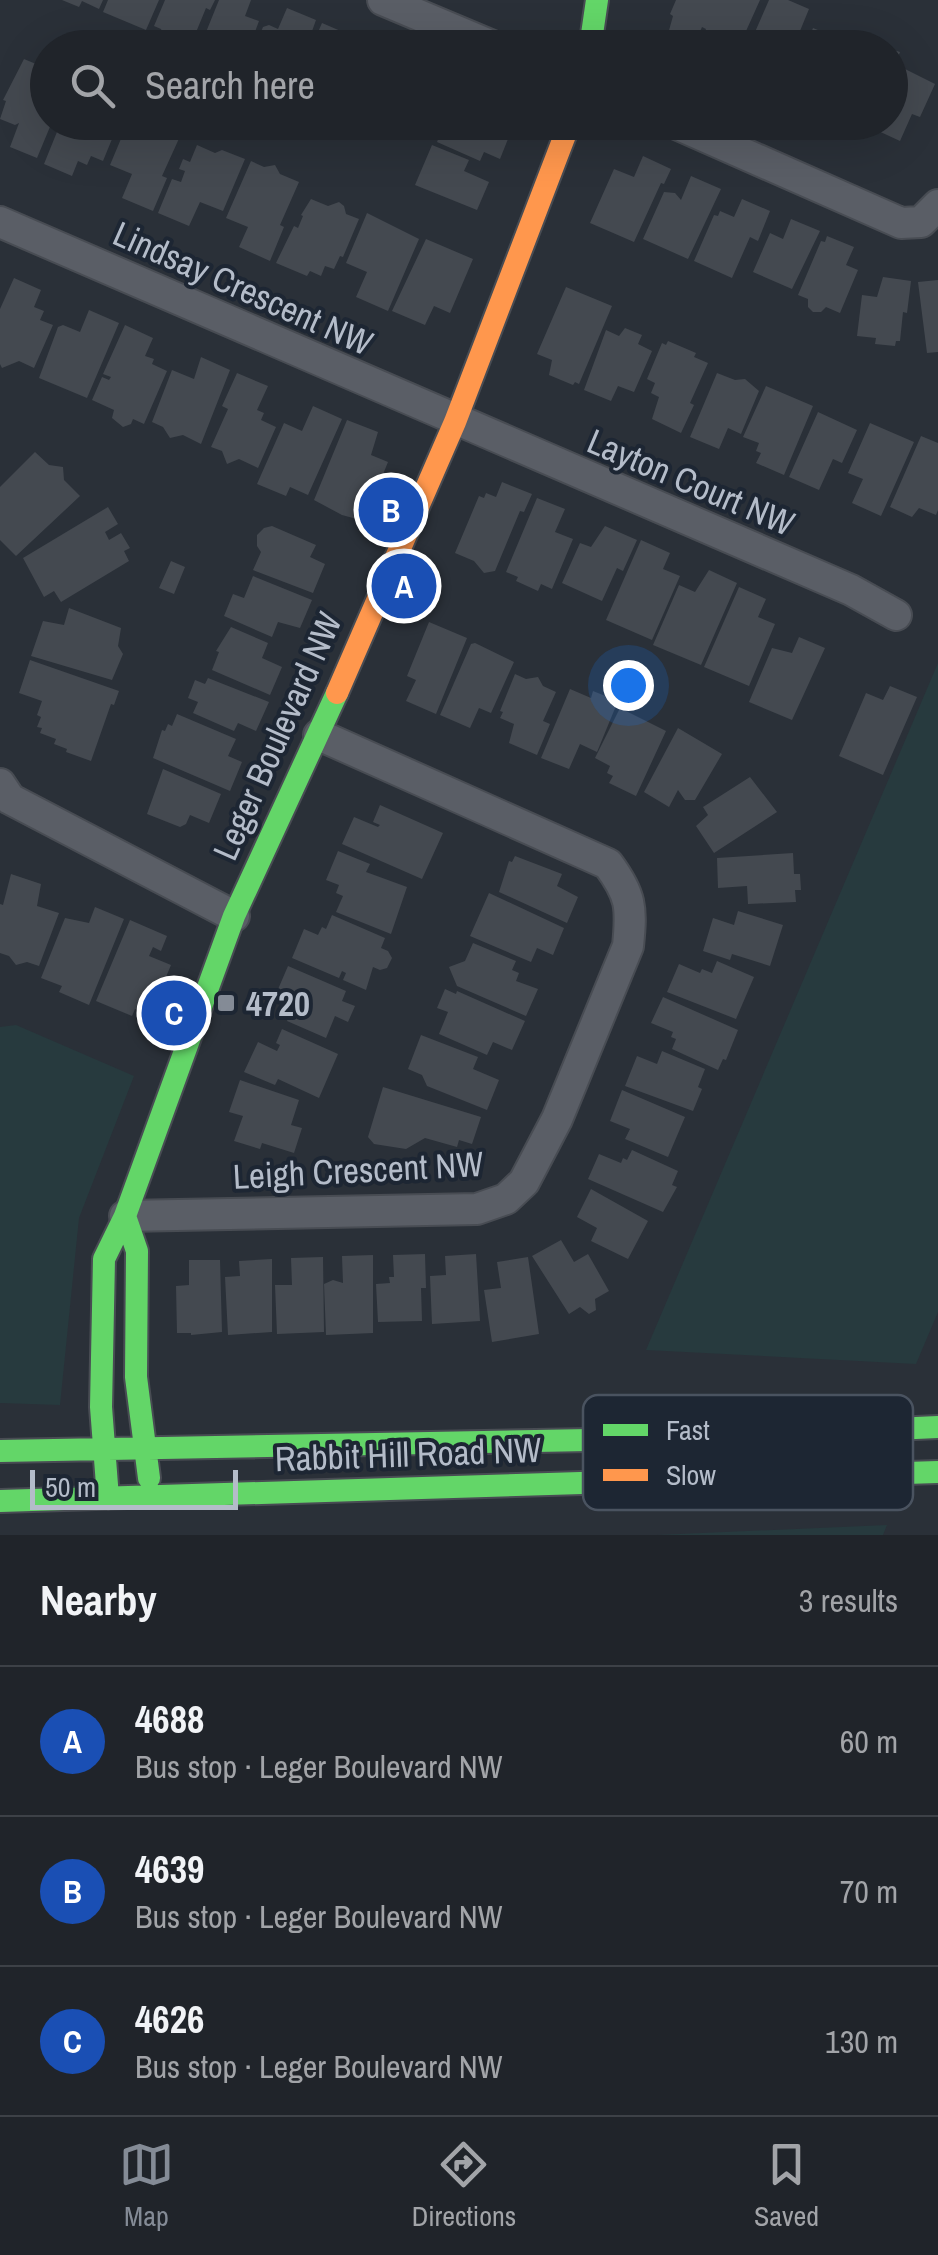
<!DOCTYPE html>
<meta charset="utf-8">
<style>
:root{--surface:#20242a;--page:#282c32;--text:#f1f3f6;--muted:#a2a4a8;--line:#3d4147;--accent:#848b96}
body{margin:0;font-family:"Archivo Narrow",sans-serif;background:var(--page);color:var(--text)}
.scale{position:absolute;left:30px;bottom:25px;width:208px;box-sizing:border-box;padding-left:10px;border:5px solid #b4bcc9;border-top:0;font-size:28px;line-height:35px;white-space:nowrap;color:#b4bcc9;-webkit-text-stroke:8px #1d2633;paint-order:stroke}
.you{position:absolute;left:628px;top:685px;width:35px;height:35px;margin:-25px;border:8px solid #fff;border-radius:50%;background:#1a73e8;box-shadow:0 0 0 15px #1a73e833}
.badge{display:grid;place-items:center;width:65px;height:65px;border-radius:50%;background:var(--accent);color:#fff;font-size:32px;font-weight:700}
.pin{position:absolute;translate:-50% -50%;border:5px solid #fff;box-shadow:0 2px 10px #0006}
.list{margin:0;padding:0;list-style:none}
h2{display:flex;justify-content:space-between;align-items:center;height:130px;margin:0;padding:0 40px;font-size:42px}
h2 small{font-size:32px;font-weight:400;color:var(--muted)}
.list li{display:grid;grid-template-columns:65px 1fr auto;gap:30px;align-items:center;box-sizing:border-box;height:150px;padding:0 40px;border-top:2px solid var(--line)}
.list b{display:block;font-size:38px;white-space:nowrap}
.list p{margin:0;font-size:32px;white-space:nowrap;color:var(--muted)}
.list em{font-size:32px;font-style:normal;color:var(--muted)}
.icon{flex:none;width:55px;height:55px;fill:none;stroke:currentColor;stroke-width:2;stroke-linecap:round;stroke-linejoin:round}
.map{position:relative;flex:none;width:938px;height:1535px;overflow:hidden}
.search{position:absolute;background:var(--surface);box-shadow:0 10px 40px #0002;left:30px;right:30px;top:30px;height:110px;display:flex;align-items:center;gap:25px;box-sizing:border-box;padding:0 35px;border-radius:55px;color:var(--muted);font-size:38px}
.sheet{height:580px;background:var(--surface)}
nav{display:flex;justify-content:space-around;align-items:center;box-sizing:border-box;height:140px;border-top:2px solid var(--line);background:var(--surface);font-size:28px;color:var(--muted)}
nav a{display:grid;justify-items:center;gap:5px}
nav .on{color:var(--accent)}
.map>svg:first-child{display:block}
.green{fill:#273a3e}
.building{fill:#444950}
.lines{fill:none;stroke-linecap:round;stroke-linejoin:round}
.street-casing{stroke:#484c53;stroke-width:34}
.fast-casing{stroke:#484c53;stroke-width:26}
.slow-casing{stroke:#484c53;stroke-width:26}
.street{stroke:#5a5e66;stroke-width:30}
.fast{stroke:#63d668;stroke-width:22}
.slow{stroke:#ff974d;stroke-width:22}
.poi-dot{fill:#848b96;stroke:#1d2633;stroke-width:4}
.labels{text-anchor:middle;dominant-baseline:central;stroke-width:8;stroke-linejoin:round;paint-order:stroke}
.street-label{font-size:35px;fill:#b4bcc9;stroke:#1d2633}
.poi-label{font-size:35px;font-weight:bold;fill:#b4bcc9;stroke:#1d2633;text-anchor:start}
.key{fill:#1d2633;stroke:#4a5360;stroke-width:2.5}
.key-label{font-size:28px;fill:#b4bcc9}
</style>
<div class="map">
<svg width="938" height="1535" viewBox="0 0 938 1535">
<rect width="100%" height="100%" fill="#2a3038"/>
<path class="green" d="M938,663V1312L916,1364L646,1350Z
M16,1025L134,1076L79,1218L60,1405L0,1403V1027Z
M887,1525L883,1535H657Z"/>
<path class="building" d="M62,0H103L99,9L82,1L79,7Z
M108,0H159L146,30L103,12Z
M165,0H215L210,10L206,8L192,42L176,35L165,39L161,29L154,26Z
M219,0H251L245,16L259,21L249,48H210L202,42Z
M676,0H760L742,40L747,42L745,48H715L717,43L703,37L706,29L702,27L693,48H681L666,41L673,16L670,14Z
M769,0H788L809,9L793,48H748Z
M287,8L316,20L306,48H254L263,27L269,25L278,29Z
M322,23L350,35L347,48H311Z
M813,28L850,43L848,48H805Z
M858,35L887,47V48H853Z
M890,49L900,52L891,74H890Z
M24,59L48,69V122H52L37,158L10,147L19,123L15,125L0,119L6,101L3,100Z
M901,67L935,84L920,117L912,114L900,141L874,129L876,122H890V91Z
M61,122H119L103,161L91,156L87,165L78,161L72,176L44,164Z
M128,122H164L182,132L162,176L167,178L153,211L122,198L132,174L110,165Z
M445,122H491L510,134L500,159L484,152L480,161L437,142Z
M197,145L215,153L222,150L245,159L223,211L200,202L189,226L158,213L172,179L181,182L185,171L179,169L183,159L190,162Z
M432,145L469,160L464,171L489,182L477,210L415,185Z
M643,156L671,169L664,184L661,183L634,242L590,223L614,169L634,177Z
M251,161L264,167L275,165L280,174L299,182L280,225L284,227L270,261L239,247L248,227L226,218Z
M691,176L721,189L688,259L643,239L664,192L675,193L681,200Z
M311,199L328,206L339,202L344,206L346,214L359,219L343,257L340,256L334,269L325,266L321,276L310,271L307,276L276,263L294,226L298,228L303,216L301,215Z
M742,199L770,211L758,241L750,237L732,278L694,261L714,215L718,216L720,211L734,217Z
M367,213L419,239L388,311L356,297L367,272L346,263Z
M791,219L820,231L792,289L753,272L770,233L783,239Z
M827,236L854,247L846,265L858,270L840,313L826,307L821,312H813L808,307V299L798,295L821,241L825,242Z
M426,239L473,259L450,313L434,306L425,325L392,311Z
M883,277L911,281L907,313L903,312L900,341H896L895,346L875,344L876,338L857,336L862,295L877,297Z
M14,278L41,290L34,307L44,311L40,320L53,325L34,368L19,361L2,368L0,364V309Z
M938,280V352L927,353L918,282Z
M566,287L612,306L579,384L575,382L573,385L549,375L552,360L537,354Z
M89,310L119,323L87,398L39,378L58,327L63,325L80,332Z
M125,325L153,338L145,356L154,359L152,364L167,371L144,424L133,419L131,424L123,427L112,418L114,410L92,400L102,377L109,380L111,377L103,374Z
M625,328L642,335L638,344L652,351L634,392L618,386L611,401L584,390L606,330L619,336Z
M668,341L696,353L694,357L708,363L690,403L694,405L681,433L652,419L659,397L651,393L655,383L647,379L662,343L666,345Z
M201,357L230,370L201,444L183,435L170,438L163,427L152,422L172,370L194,379Z
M237,373L268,386L257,410L264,413L261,420L276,427L258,468L239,459L227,464L222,451L211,447L228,409L222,406Z
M717,373L735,380L745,379L759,391L741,434L728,428L719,449L690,437Z
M766,386L813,406L784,475L756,463L761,453L756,451L759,443L743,437Z
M313,406L342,419L308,495L290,487L286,496L257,484L284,423L302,431Z
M818,412L857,430L842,463L833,459L819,490L789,477Z
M347,420L378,432L371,455L388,462L364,521L342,515L314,500Z
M870,423L914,442L881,516L852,503L863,479L848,473Z
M921,436L938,443V510L936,515L919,508L912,517L890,507Z
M35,452L49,465L63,467L64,480L80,496L16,556L0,540V487Z
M502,482L532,494L524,512L520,511L495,571L484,573L474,561L455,553L479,496L484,498L486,493L496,497Z
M537,498L565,509L555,532L573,539L552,589L541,584L538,591L516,581L518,577L506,572Z
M108,507L118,524L105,532L109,540L121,533L130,548L124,551L129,561L61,602L54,591L44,597L23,558Z
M272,526L316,545L310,557L325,564L313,593L253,570L261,552L257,546V535L264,528Z
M605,526L637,540L623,571L617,568L602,601L562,583L580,543L591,547Z
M641,540L670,553L663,569L680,576L652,640L606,620Z
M171,561L185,567L174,594L159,588Z
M709,570L737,583L701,665L653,645L679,585L695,592Z
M253,576L312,600L300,628L278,622L272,637L224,616L233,594L244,598Z
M739,587L766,599L758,617L775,624L749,686L704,667Z
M69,608L121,628L118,646L123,654L112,680L31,656L43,621L64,625Z
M429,622L467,638L436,714L406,701L416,680L407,676Z
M231,627L268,643L262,658L282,667L270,695L212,670L219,652L216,651Z
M799,637L825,648L792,720L749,702L772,648L792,653Z
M475,643L514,662L491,713L479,708L470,728L440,715L471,644Z
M30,660L119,691L114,705L111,704L91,761L66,752L67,749L54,744L56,739L40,733L42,728L37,727L41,717L37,715L42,701L19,693Z
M515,674L526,679L538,677L543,686L556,692L543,721L550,724L537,755L509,743L514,724L500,718L503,712L500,711Z
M208,678L269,702L256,731L238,723L234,731L193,713L198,702L188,698L195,680L205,684Z
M890,686L917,697L883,775L839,756L866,693L883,700Z
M570,689L591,698L593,691L618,701L597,752L580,744L569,769L541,758Z
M620,708L666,731L636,796L609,783L613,776L607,773L610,766L595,758Z
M177,714L236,739L228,756L242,762L230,791L153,758L162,730L165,731L168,724L172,726Z
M678,728L722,754L695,800H685L678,790L669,807L644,792Z
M163,769L221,794L209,823L190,815L186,824L180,827L147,814Z
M750,777L777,812L714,853L696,826L708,815L703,807Z
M380,805L443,833L422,879L342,844L354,817L378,827L380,825L373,822Z
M338,851L370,864L366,872L407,887L391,934L336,912L343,896L336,893L339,885L326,880Z
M793,853L794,874H800L801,890H795L796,902L748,904L747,886L718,888L717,858Z
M515,856L562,874L557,886L578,897L567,923L499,892L509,861L512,862Z
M11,874L41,884L37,906L59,913L39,966L27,962L16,965L9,956L0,953V904L3,905Z
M489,893L564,928L553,955L537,948L531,962L470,936Z
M95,907L124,919L89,1005L59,992L62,986L41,978L65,918L89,923Z
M738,911L783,925L770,966L732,954L730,960L703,951L713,918L734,925Z
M332,915L385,938L381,948L388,951L392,958L387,968L380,970L373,967L366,990L343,980L346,973L342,971L339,978L292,958L304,929L318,935L322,927L326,929Z
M130,920L167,936L161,951L153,947L149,956L171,965L150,1015L135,1009L132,1016L96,1001Z
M473,943L516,961L512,970L519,973L516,981L538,989L526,1016L457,986L449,967L465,961Z
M717,961L754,977L736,1019L667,992L679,964L700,973L702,969L712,973Z
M288,966L346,991L342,1001L355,1006L348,1022L335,1016L326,1038L287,1021L295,1002L276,994Z
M445,989L456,994L457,991L525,1021L512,1050L493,1042L487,1055L439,1034L448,1012L437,1008Z
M663,997L738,1030L726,1060L723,1059L718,1070L672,1049L676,1039L671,1037L673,1032L651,1023Z
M282,1029L338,1054L319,1098L278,1079L275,1085L244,1072L258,1042L277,1051L280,1045L276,1043Z
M421,1035L478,1057L473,1069L499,1080L487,1110L427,1086L422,1075L408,1069Z
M662,1051L705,1069L698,1087L702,1089L693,1111L625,1086L637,1056L657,1064Z
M240,1080L299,1100L291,1125L302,1128L294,1153L262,1143L260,1149L234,1141L243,1116L229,1112Z
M383,1087L481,1117L472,1144L459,1140L457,1147L425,1138L406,1149L374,1144L368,1137Z
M622,1090L685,1117L668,1157L625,1139L630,1129L610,1121Z
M632,1150L678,1171L672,1185L677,1187L663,1212L588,1179L599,1154L621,1163L623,1158L627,1160Z
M591,1189L648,1221L628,1259L591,1241L597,1228L577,1217Z
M561,1240L574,1262L588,1254L609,1291L595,1299L596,1310L589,1314L580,1307L569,1314L532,1256Z
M425,1254L426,1288H421L422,1321L378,1322L376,1284L390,1283L389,1277H394L393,1255Z
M476,1254L480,1321L432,1324L430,1276L446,1275L445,1256Z
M373,1255V1333L326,1335L324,1284L333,1280L343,1283L342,1256Z
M323,1257L324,1332L277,1334L275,1285H292L291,1258Z
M528,1257L539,1334L492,1342L484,1290L501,1288L497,1262Z
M272,1259V1332L228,1335L225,1277L240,1276L239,1261Z
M189,1260H220L222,1332L191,1335V1333H177L176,1286L189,1285Z"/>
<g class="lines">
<defs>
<path id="street" d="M383,0L497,48
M672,122L901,223L921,222L938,205
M0,222L851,590L896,615
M0,784L10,799L234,916
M125,1216L477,1209L506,1199L524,1182L557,1119L628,946C632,907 631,895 608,864L319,735"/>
<path id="fast" d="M590,48L597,0
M125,1216L137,1251L136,1377L149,1478
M0,1451L698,1438L938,1427
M108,1498L101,1407L104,1259L125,1216L234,916L337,693
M0,1501L938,1472"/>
<path id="slow" d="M337,693L455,422L570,122"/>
</defs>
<use href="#street" class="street-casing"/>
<use href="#fast" class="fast-casing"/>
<use href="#slow" class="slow-casing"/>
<use href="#street" class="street"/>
<use href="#fast" class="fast"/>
<use href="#slow" class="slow"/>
</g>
<rect class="poi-dot" x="216" y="993" width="20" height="20" rx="5"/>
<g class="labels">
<g class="street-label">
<text transform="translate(243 288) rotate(24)">Lindsay Crescent NW</text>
<text transform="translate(691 482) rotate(23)">Layton Court NW</text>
<text transform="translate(277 736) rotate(-66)">Leger Boulevard NW</text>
<text transform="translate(358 1170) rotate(-3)">Leigh Crescent NW</text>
<text transform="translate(408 1454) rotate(-2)">Rabbit Hill Road NW</text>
</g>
<g class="poi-label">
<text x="246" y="1003">4720</text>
</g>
</g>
<rect x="583" y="1395" width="330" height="115" rx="15" class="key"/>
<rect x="603" y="1424" width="45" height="12" fill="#63d668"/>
<rect x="603" y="1469" width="45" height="12" fill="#ff974d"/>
<g class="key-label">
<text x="666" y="1440">Fast</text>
<text x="666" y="1485">Slow</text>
</g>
</svg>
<div class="scale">50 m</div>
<div class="you"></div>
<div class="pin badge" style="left:404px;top:586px;background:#1a4fb4">A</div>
<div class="pin badge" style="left:391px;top:510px;background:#1a4fb4">B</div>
<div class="pin badge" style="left:174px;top:1013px;background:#1a4fb4">C</div>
<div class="search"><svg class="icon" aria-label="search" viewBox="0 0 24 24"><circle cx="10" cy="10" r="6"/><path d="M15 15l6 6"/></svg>Search here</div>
</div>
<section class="sheet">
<h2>Nearby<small>3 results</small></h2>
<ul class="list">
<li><span class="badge" style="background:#1a4fb4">A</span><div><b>4688</b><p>Bus stop · Leger Boulevard NW</p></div><em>60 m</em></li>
<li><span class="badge" style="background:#1a4fb4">B</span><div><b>4639</b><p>Bus stop · Leger Boulevard NW</p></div><em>70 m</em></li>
<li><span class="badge" style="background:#1a4fb4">C</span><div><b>4626</b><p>Bus stop · Leger Boulevard NW</p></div><em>130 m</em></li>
</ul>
</section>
<nav>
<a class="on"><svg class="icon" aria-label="map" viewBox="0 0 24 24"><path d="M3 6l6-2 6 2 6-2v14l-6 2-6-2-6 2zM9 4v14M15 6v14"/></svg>Map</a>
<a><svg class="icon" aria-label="directions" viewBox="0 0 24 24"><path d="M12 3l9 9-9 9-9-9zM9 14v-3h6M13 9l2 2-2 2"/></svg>Directions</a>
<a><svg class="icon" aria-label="saved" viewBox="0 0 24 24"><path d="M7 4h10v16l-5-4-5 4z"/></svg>Saved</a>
</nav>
